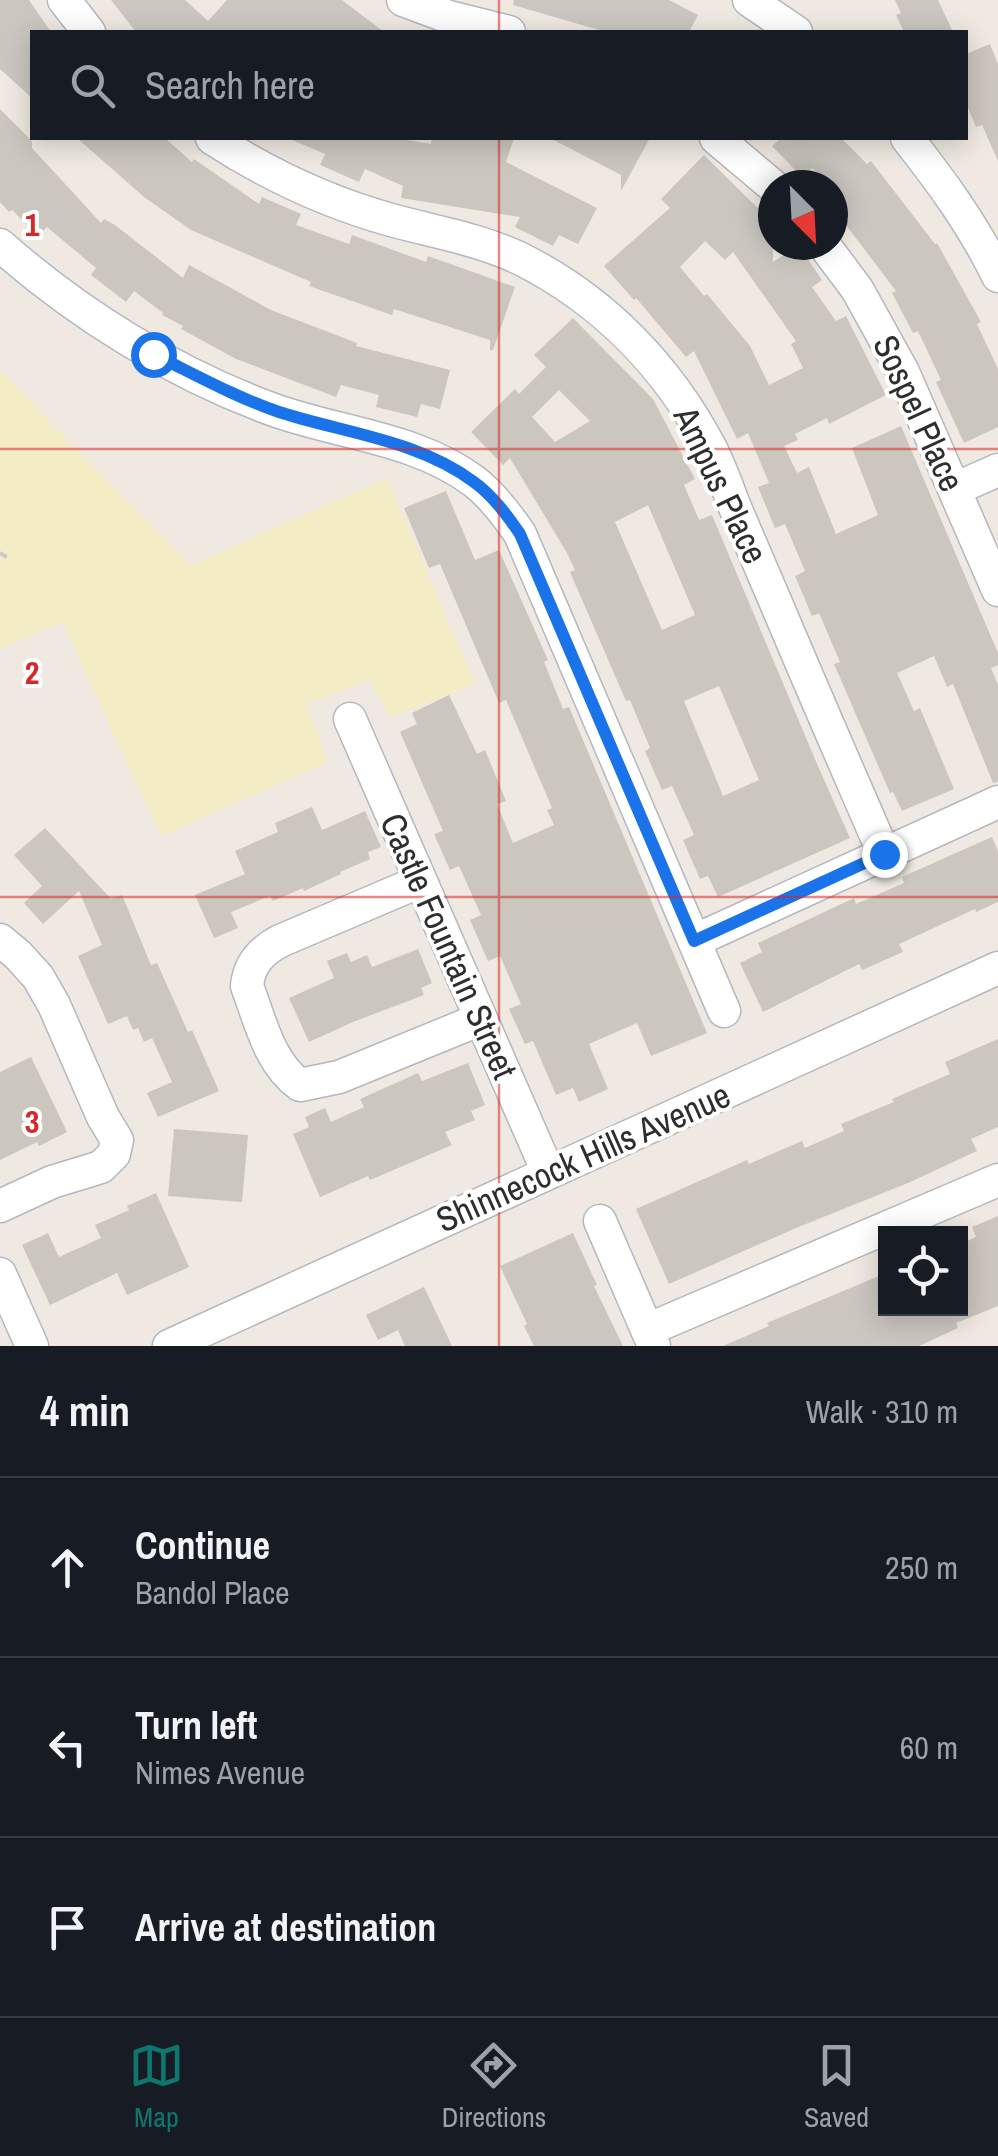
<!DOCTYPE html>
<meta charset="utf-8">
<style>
:root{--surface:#171b24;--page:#242831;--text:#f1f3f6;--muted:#9ea1a6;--line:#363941;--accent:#0f766e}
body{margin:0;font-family:"Archivo Narrow",sans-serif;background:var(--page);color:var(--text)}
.controls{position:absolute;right:30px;bottom:30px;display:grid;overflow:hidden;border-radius:0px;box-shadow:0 5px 25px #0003}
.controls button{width:90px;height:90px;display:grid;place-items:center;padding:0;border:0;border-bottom:2px solid var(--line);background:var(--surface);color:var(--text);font:50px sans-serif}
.compass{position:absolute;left:758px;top:170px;width:90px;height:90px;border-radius:50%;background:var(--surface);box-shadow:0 5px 25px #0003;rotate:156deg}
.stop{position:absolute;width:30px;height:30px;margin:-22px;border:8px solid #1a73e8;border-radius:50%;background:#fff}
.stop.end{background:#1a73e8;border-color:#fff;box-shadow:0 2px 10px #0008}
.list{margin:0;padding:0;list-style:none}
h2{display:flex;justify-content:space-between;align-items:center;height:130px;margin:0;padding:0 40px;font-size:42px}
h2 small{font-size:32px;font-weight:400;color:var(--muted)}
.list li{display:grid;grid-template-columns:65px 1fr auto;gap:30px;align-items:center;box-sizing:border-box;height:180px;padding:0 40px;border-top:2px solid var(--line)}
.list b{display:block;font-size:38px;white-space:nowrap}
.list p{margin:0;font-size:32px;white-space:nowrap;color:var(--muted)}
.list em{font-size:32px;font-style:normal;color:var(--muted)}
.icon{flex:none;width:55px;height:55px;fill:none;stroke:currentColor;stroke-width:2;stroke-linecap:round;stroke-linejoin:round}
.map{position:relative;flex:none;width:998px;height:1346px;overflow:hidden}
.search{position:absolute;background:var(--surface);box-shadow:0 5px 25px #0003;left:30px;right:30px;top:30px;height:110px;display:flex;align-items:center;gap:25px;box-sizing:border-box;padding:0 35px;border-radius:0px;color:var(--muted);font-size:38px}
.sheet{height:670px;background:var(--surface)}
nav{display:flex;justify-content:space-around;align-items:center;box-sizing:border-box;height:140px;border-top:2px solid var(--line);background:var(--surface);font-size:28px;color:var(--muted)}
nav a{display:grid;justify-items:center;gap:5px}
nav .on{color:var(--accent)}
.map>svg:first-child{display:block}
.sand{fill:#f3ecc5}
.building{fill:#cbc7bf;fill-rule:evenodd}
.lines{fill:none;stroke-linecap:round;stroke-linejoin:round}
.minor-casing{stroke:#b4b7c1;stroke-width:35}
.path{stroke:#c9c9c9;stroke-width:4;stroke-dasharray:8 5;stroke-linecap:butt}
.minor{stroke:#fff;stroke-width:32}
.route{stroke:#1a73e8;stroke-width:12}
.grid{fill:none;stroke:#d62828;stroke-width:2.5;stroke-opacity:0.55}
.labels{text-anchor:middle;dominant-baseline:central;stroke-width:8;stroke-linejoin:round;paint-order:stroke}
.street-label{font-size:35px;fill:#2e2e2e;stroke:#fff}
.grid-label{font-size:32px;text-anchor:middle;font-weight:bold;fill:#d62828;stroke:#fff;stroke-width:8;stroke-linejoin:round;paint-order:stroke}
</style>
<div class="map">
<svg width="998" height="1346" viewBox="0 0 998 1346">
<rect width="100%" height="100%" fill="#efe9e1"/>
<path class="sand" d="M0,371L191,565L387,478L475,685L390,717L370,680L306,704L328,762L161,836L62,622L0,649Z"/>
<path class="building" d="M0,0H29L51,32H32V98L0,69Z
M111,0H185L208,21L227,0H342L384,32H136Z
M514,0H669L698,15L689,32H606L513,5Z
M895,0H938L953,32H904L896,15L901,13Z
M990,44L998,64V161L982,125L976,127L966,103V54Z
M0,109L32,141V148L101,223L104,219L115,225L183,278L189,265L271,310L357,343L356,346L450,370L440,409L421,404L417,417L376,407L379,395L341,385L336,397L236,359L181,329L183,326L162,315L163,313L134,291L126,302L91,275L96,268L47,227L38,236L12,210L9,212L0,202Z
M77,138H165L192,162L194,159L259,204L262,197L301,214L296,225L349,244L352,235L426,262L428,256L515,287L493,350H490V340L394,309L392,315L309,286L311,282L191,230L144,197Z
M288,138H395L431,144L432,138H514L506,162L597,208L578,244L559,235L553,246L515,227L520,217L401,198L403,186L365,169L359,182L320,165L325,154Z
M550,138H650L621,191V175Z
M781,138H841L867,164L871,161L935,244L937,243L981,322L977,324L998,369V427L964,443L936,382L941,380L918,331L913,333L892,293L896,291L833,208V185H828L812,168L802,177L772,146Z
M704,155L773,223V262L798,245L822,280L812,287L836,321L846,316L886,395L829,424L827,418L795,434L798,440L784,446L797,473L809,467L836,534L878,515L852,448L901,426L998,653V665L991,668L998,685V782L993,783L953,684L947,687L934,656L897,673L914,711L920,708L954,789L902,811L893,792L890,793L834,664L840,662L819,613L812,616L795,576L805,571L785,524L775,528L758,487L769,483L748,433L737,439L694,351L686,357L636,298L634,300L604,266L670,208L661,199ZM705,241L725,260L733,252L796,341L791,344L803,368L769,385L750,346L707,294L704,296L680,267Z
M573,318L653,399L695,479L684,485L699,520L712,515L817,764L850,838L718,897L708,876L700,879L683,840L694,835L672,786L662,790L645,751L650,748L630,700L626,701L570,572L575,570L567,553L510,458L503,465L471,432L515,389L519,394L546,367L534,355ZM559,390L590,421L555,442L532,417ZM648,505L695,615L662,630L615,522ZM719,686L759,780L723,796L684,701Z
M446,491L475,560L499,550L548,660L544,662L563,709L569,707L707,1033L651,1056L637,1023L589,1044L608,1089L579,1102L573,1088L556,1095L533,1041L525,1044L509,1009L521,1004L500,956L488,961L470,920L481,915L459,866L450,870L434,834L443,831L400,732L417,724L412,713L449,695L477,754L485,750L497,779L506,801L497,804L513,843L554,825L547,810L552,808L506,700L499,703L440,564L429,568L404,508Z
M312,807L322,830L365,811L381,847L368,852L370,859L340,872L341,874L304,891L303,888L273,901L270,896L231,912L238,928L214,938L195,895L245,874L235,851L278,832L275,823Z
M45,828L111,899L122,895L151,965L157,963L188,1032L192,1030L219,1091L158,1117L147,1093L172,1082L152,1038L144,1042L138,1028L133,1030L127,1016L108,1024L78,956L102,945L79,891L43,924L24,903L42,886L14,855Z
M992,837L998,851V902L976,912L975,909L899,944L903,952L862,970L859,964L763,1012L740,963L762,952L758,943L854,898L856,904L904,883L902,877Z
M418,949L432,983L421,988L424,995L353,1022L309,1042L289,998L334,978L327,961L347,953L351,962L367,955L372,967Z
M998,1039V1127L971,1139L977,1151L908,1183L796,1228L669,1284L636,1209L747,1160L749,1164L802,1141L805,1148L844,1131L841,1124L894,1102L892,1099L950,1074L945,1062Z
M31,1057L67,1132L39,1146L37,1142L0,1160V1072Z
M468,1063L485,1105L471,1111L475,1120L445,1132L452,1145L370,1180L368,1176L320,1197L293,1134L309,1127L305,1117L325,1108L331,1122L364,1107L360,1099L418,1073L422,1081Z
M174,1129L248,1135L242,1202L168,1196Z
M156,1193L189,1267L127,1295L117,1273L50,1305L22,1245L48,1233L59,1257L101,1238L95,1225L129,1210L127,1206Z
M998,1216V1306L956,1323L958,1328L919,1346H723L769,1326L767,1323L879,1276L886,1292V1308H960V1244L976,1237L972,1227Z
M573,1233L597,1285L594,1286L623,1346H534L524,1326L527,1324L500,1266Z
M424,1287L452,1346H405L398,1330L378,1340L366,1315Z"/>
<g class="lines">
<defs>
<path id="minor" d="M64,0L89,32
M403,0L449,17L509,32
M749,0L796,32
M212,138C267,174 327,202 391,220C435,232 479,239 521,259C604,301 668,367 711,449C720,467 727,486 734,505C749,540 764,575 779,610C813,691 849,773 884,854
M716,138L773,186
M907,138C941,181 974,226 998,276
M0,245C79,315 175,374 274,410C341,434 417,438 475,482C493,496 507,515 520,534L724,1011
M824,245L857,289L903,372L998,590
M955,489L998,470
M350,719L548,1172
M421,881L280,941C261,951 249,964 247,986C260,1020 269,1063 300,1085L339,1077L481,1019
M0,940L18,955L38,977L54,1005L103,1117L117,1140L114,1154L101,1167L52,1182L0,1206
M694,941L998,802
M600,1221L654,1346
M0,1274L32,1346
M647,1330L998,1180
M169,1346L998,968"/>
</defs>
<use href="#minor" class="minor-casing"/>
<path class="path" d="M0,553L8,558"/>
<use href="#minor" class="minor"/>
</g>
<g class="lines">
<path class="route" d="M153,354C194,374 235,397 279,412C344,433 418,440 474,482C493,496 507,515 520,534L694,941L884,854"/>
</g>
<path class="grid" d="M499,0V32M499,138V1346M0,449H998M0,897H998"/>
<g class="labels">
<g class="street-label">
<text transform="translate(919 413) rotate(65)">Sospel Place</text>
<text transform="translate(721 485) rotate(64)">Ampus Place</text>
<text transform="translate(449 946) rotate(66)">Castle Fountain Street</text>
<text transform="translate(583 1157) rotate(-24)">Shinnecock Hills Avenue</text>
</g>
</g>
<g class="grid-label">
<text x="32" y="236">1</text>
<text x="32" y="684">2</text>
<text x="32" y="1133">3</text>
</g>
</svg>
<div class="controls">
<button><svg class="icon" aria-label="locate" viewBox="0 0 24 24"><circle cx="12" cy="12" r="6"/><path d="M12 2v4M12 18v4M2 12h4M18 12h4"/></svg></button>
</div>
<svg class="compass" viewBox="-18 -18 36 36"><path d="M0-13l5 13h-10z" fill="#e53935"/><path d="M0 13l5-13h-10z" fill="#9ea1a6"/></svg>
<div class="stop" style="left:153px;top:354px"></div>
<div class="stop end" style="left:884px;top:854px"></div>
<div class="search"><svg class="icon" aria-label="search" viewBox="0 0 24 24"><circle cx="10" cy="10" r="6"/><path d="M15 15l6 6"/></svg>Search here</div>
</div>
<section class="sheet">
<h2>4 min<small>Walk · 310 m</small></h2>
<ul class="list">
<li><svg class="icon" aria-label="ahead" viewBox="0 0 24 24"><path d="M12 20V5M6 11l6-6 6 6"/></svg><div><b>Continue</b><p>Bandol Place</p></div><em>250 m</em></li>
<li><svg class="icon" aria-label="left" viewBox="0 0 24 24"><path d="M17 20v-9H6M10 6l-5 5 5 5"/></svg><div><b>Turn left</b><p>Nimes Avenue</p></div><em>60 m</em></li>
<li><svg class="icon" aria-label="arrive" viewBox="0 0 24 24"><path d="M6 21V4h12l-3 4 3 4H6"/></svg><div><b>Arrive at destination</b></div></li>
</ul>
</section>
<nav>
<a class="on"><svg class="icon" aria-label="map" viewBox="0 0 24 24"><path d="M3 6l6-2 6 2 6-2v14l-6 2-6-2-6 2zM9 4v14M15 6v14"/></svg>Map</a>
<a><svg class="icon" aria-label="directions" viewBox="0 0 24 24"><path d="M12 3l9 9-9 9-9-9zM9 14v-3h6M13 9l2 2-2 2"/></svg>Directions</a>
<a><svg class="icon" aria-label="saved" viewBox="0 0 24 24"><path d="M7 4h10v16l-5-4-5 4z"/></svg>Saved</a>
</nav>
